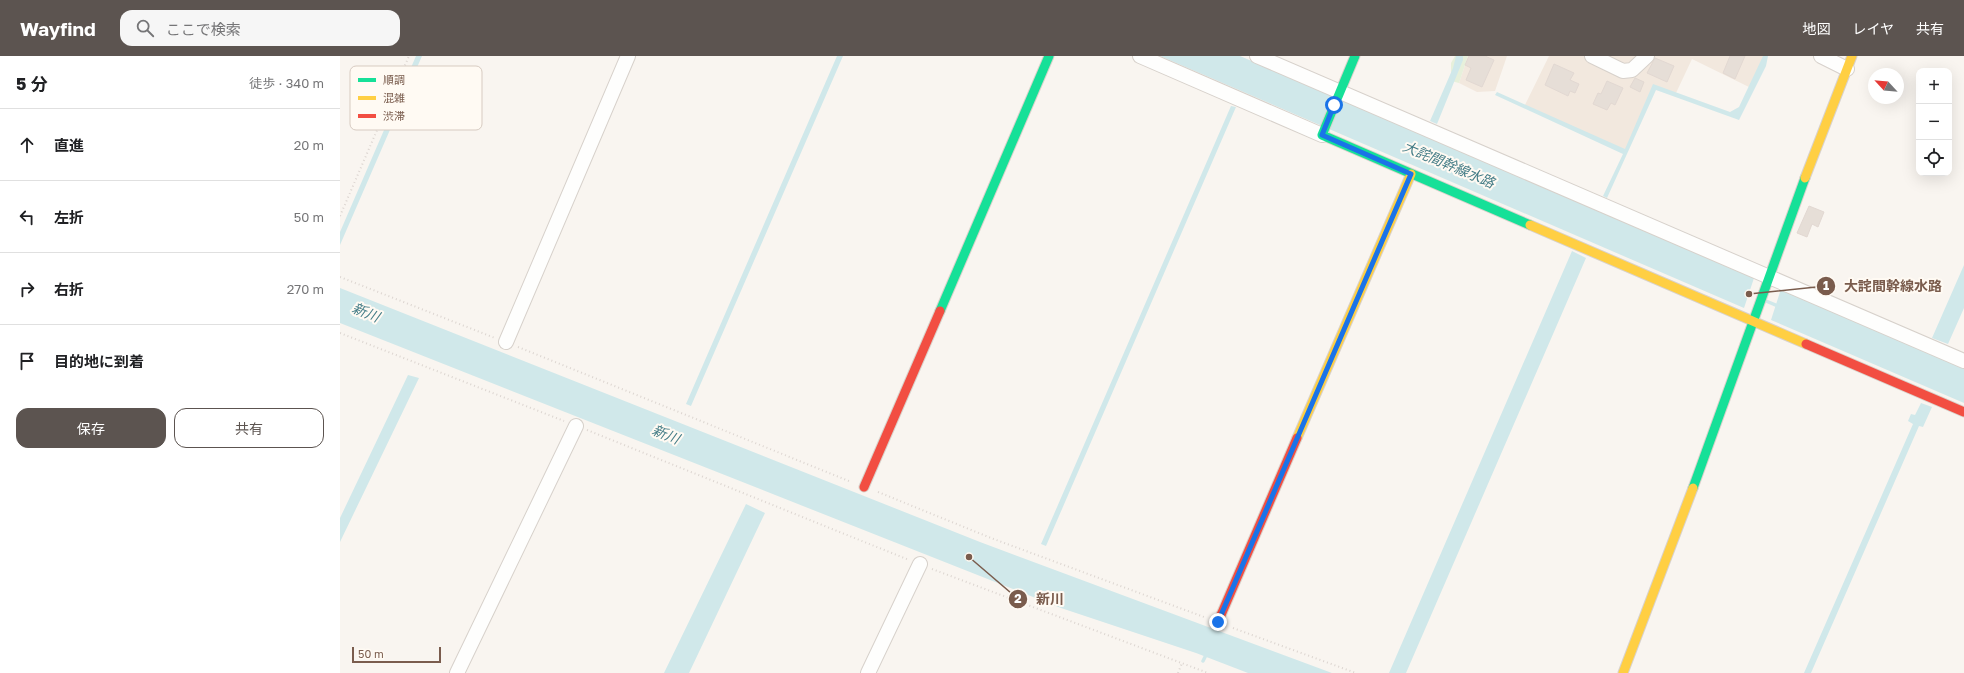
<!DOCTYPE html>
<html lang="ja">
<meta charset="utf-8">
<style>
:root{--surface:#fff;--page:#f6f6f6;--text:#202124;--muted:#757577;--line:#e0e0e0;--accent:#5c5450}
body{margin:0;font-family:"Golos Text","Noto Sans JP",sans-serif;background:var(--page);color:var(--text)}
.controls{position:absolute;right:12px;top:12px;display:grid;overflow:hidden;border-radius:8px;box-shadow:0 4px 16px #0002}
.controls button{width:36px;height:36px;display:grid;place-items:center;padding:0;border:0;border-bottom:1px solid var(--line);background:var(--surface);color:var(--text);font:20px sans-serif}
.compass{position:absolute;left:1528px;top:12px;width:36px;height:36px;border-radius:50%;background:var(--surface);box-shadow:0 4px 16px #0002;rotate:296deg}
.scale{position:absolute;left:12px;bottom:10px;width:89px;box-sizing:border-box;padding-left:4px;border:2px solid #7a5c4d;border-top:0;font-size:11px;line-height:14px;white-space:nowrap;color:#7a5c4d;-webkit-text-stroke:3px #fffaf3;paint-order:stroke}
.stop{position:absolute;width:12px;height:12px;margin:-9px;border:3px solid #1a73e8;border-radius:50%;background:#fff}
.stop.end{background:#1a73e8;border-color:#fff;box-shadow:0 1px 4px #0008}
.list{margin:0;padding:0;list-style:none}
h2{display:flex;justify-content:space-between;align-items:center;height:52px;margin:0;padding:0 16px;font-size:17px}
h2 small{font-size:13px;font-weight:400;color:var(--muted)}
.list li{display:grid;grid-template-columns:26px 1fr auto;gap:12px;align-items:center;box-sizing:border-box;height:72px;padding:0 16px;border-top:1px solid var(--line)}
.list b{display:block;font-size:15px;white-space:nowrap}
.list em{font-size:13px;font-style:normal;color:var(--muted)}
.actions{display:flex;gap:8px;padding:12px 16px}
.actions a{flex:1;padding:9px 0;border:1px solid var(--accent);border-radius:12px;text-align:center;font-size:14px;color:var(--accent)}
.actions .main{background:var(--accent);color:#fff}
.icon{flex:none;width:22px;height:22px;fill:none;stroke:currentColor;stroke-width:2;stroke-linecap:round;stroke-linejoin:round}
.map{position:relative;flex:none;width:1624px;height:617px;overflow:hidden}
header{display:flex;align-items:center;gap:24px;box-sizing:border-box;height:56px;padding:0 20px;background:var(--accent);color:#fff}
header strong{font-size:19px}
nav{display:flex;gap:22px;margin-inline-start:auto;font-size:14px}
.search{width:280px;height:36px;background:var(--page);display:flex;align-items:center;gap:10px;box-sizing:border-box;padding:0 14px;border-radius:12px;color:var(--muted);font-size:15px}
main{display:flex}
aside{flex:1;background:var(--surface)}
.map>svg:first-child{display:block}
.residential{fill:#f2e8de}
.green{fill:#e7f0db}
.water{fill:#d0e8ea}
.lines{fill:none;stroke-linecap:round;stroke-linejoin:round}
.stream{stroke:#d0e8ea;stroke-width:3.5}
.building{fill:#e6ded7;stroke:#e2d8d2}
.street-casing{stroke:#d7d1cb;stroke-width:16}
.fast-casing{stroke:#d9d2cb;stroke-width:11}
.slow-casing{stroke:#d9d2cb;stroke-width:11}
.jam-casing{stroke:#d9d2cb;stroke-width:11}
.path{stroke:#dcd5d0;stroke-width:2;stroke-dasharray:1 3;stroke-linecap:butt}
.street{stroke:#fefefd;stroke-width:14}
.fast{stroke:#16e098;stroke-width:9}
.slow{stroke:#ffcf43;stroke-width:9}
.jam{stroke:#f24e42;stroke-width:9}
.route{stroke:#1a73e8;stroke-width:5}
.labels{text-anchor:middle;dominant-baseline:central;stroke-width:4;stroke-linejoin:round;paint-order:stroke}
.water-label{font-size:14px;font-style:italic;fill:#437c86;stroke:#fffaf3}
.key{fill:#fffaf3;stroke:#d7cbc1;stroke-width:1}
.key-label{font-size:11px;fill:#7a5c4d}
.leader{fill:none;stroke:#7a5c4d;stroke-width:1.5}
.callout-dot{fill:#7a5c4d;stroke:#fffaf3;stroke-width:1.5}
.mark-label{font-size:12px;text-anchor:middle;font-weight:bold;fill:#fff}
.callout-label{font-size:14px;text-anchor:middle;font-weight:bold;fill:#7a5c4d;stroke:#fffaf3;stroke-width:4;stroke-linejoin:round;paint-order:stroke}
</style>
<header>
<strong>Wayfind</strong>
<div class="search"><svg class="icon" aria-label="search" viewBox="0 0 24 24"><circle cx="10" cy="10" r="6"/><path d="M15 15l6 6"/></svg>ここで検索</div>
<nav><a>地図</a><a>レイヤ</a><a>共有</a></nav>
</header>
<main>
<aside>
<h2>5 分<small>徒歩 · 340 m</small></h2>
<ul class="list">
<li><svg class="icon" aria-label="ahead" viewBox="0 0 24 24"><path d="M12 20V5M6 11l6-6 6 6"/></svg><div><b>直進</b></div><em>20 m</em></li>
<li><svg class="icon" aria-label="left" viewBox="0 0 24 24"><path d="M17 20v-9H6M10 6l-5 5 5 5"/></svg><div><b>左折</b></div><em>50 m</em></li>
<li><svg class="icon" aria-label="right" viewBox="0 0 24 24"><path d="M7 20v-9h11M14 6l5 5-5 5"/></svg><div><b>右折</b></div><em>270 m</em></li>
<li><svg class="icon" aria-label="arrive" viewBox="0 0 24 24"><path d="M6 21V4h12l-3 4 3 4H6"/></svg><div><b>目的地に到着</b></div></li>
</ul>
<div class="actions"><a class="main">保存</a><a>共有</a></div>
</aside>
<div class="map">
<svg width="1624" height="617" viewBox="0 0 1624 617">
<rect width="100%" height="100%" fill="#f9f5f0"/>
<path class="residential" d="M1128,0H1167L1155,35L1137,36L1119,27Z
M1209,0H1425L1411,32L1352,3L1336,37L1316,30L1286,96L1184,51Z"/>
<path class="green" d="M1115,0H1128L1119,27L1111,25V7Z"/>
<path class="water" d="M76,0H82L0,189V176Z
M497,0H503L351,350L346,348Z
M820,0H900L1414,222L1404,252Z
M1116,0H1123V4L1097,68L1090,65L1113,12Z
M1423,0H1428L1426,10L1399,64L1316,34L1267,142L1263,140L1283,98L1155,39L1157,36L1285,93L1313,28L1390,56L1399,51Z
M891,50L896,51L706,490L701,488Z
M1232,195L1246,202L1066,617H1049Z
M1624,209V252L1608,288L1592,282Z
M0,232L640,486L992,617H908L856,597L721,552L0,267Z
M1441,233L1624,311V347L1431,264Z
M68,319L79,322L0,486V462Z
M1581,347L1592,351L1583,371L1579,370L1471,617H1464L1573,368L1568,365L1571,358L1575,359Z
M406,448L425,457L349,617H324Z"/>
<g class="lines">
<path class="stream" d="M1426,245L1440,251
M863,605L867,597"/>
</g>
<path class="building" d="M1129,0H1145L1154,4L1142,31L1126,24L1131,12L1125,9Z
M1390,0H1405L1395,23L1383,17Z
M1315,2L1334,10L1327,26L1307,17Z
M1214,8L1234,17L1230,24L1239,28L1235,37L1230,35L1228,40L1205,29Z
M1295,22L1304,26L1300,36L1290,31Z
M1267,25L1283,32L1275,49L1271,47L1267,54L1253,48L1258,37L1261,38Z
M1469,150L1484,156L1478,171L1472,168L1467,181L1457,177Z"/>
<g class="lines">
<defs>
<path id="street" d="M800,0L982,79
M917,0L1624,305
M1252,0L1283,15L1292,14L1307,0
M1481,0L1507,13
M166,286L288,0
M117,617L236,370
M528,617L580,508"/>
<path id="fast" d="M1015,0L982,79L1190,169
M600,255L709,0
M1353,432L1465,122"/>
<path id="slow" d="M1465,122L1512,0
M1190,169L1466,288
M957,382L1071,118
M1283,617L1353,432"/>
<path id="jam" d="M1466,288L1624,356
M524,431L600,255
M878,566L957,382"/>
</defs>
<use href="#street" class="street-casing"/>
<use href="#fast" class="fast-casing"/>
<use href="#slow" class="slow-casing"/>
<use href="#jam" class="jam-casing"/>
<path class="path" d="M0,160L69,0
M0,221L155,282
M0,277L224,365
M178,291L509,425
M247,374L569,504
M538,436L651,482L864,561
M592,513L868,617
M893,572L1016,617
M838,617L842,607"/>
<use href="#street" class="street"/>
<use href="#fast" class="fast"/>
<use href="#slow" class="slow"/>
<use href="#jam" class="jam"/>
</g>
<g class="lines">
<path class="route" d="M878,566L1071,118L982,79L994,49"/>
</g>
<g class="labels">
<g class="water-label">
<text transform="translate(1109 108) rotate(23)">大詫間幹線水路</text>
<text transform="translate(26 256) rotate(22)">新川</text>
<text transform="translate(326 378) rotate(22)">新川</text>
</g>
</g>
<rect x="10" y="10" width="132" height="64" rx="6" class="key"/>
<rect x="18" y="22" width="18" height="4" fill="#16e098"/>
<rect x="18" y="40" width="18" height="4" fill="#ffcf43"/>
<rect x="18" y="58" width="18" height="4" fill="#f24e42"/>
<g class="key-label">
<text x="43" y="28">順調</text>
<text x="43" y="46">混雑</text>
<text x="43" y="64">渋滞</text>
</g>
<path class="leader" d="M1409 238L1486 230M629 501L678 543"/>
<g class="callout-dot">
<circle cx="1409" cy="238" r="4"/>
<circle cx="629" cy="501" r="4"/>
<circle cx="1486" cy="230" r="10"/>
<circle cx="678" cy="543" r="10"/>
</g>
<g class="mark-label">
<text x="1486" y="234">1</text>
<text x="678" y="547">2</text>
</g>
<g class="callout-label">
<text x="1553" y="235">大詫間幹線水路</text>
<text x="710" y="548">新川</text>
</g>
</svg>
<div class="controls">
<button>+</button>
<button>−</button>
<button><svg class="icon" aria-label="locate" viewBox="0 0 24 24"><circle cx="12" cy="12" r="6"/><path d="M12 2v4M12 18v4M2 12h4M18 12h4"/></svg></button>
</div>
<svg class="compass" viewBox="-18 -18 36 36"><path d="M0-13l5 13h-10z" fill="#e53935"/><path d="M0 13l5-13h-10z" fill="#757577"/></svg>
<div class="scale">50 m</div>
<div class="stop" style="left:994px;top:49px"></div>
<div class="stop end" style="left:878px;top:566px"></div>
</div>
</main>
